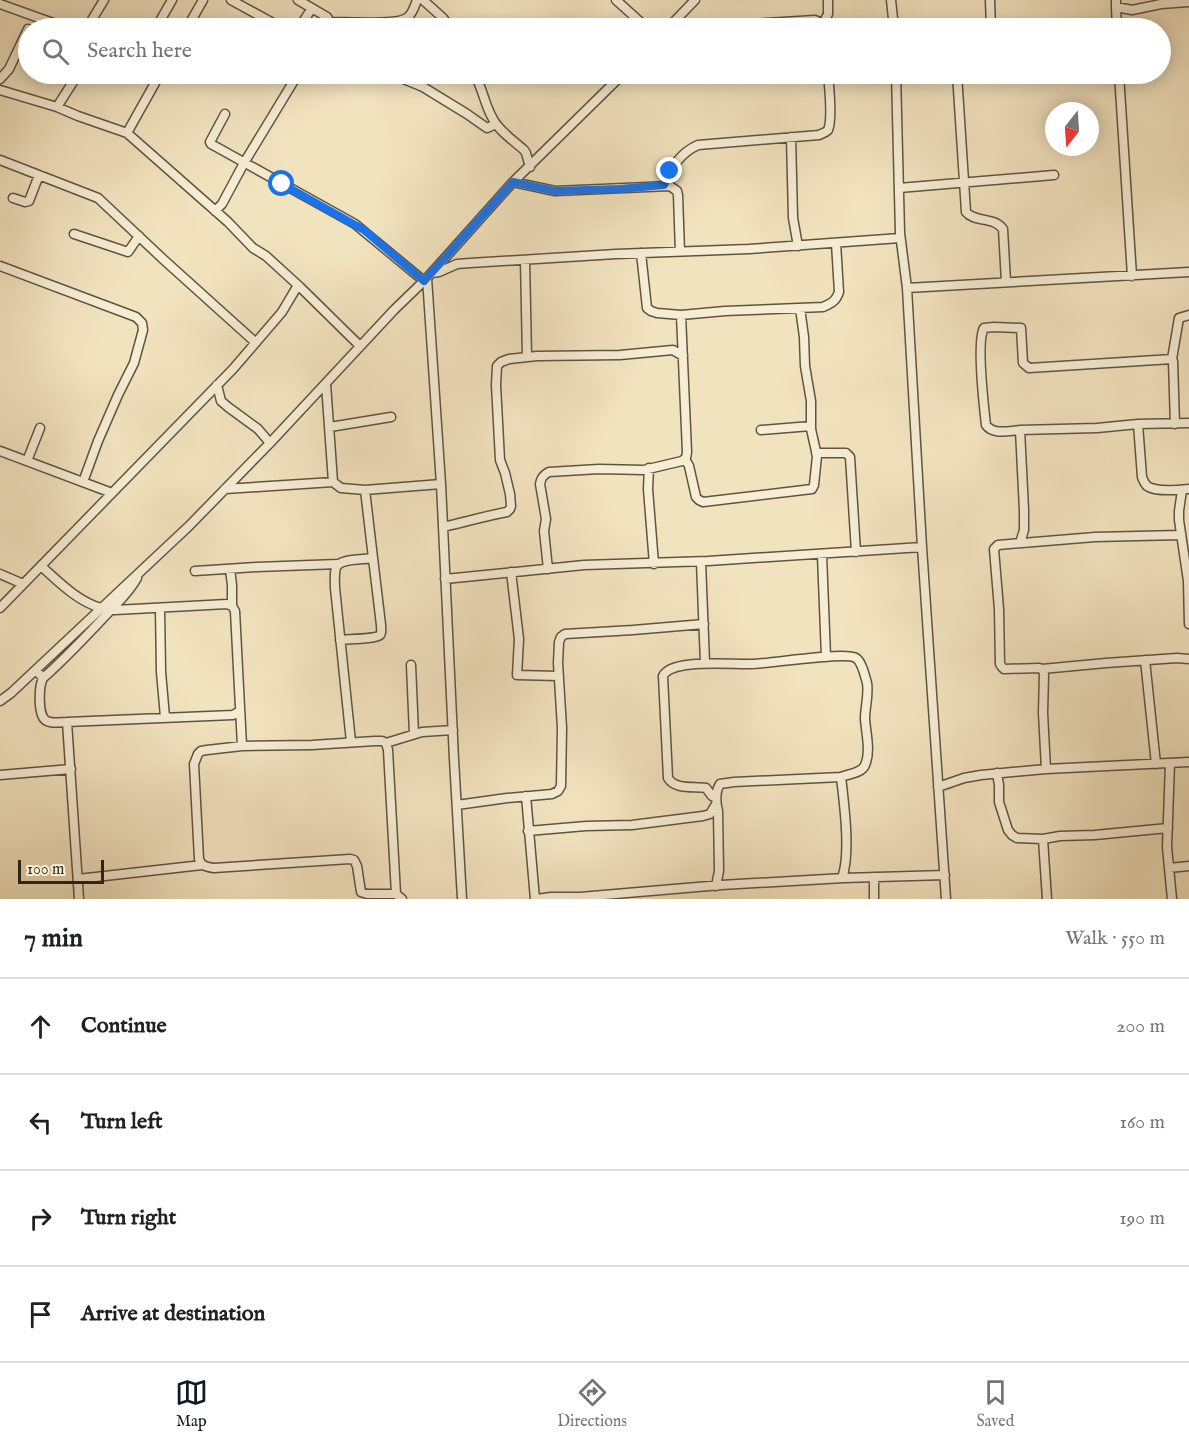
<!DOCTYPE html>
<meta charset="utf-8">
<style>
:root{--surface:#fff;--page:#f2f2f2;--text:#202124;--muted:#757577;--line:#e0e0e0;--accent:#111827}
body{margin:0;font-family:"IM FELL English",serif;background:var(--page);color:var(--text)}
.compass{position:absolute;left:1045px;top:102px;width:54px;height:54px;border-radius:50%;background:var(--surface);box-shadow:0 3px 15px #0003;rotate:197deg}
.scale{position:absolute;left:18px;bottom:15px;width:86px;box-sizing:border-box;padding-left:6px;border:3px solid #302516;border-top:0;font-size:16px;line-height:21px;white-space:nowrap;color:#302516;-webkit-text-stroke:4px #f7edd5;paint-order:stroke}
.stop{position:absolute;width:18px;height:18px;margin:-14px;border:4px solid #1a73e8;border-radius:50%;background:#fff}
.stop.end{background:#1a73e8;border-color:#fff;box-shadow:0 2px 6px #0008}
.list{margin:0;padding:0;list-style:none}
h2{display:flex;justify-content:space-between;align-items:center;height:78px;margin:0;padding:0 24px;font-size:26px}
h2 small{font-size:20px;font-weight:400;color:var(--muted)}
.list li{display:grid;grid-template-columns:39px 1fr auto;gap:18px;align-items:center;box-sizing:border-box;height:96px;padding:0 24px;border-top:2px solid var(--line)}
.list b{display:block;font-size:22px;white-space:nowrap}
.list em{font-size:20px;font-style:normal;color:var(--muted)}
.icon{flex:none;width:33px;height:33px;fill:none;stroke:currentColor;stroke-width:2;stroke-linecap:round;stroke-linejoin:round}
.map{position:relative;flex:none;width:1189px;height:899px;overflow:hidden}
.search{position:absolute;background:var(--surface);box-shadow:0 3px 15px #0003;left:18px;right:18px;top:18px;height:66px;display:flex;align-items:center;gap:15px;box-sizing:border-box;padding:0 21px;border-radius:33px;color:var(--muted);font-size:22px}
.sheet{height:462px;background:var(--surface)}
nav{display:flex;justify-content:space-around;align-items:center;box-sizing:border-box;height:84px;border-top:2px solid var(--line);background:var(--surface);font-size:16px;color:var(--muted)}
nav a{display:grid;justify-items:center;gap:3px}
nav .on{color:var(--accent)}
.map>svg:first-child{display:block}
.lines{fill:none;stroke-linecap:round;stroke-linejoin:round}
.minor-casing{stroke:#605440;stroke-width:11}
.minor{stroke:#f7edd5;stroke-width:8}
.route{stroke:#1a73e8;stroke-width:8}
</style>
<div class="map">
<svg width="1189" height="899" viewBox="0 0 1189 899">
<rect width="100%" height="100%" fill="#f2e3bf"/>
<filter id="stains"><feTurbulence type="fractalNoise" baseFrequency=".00333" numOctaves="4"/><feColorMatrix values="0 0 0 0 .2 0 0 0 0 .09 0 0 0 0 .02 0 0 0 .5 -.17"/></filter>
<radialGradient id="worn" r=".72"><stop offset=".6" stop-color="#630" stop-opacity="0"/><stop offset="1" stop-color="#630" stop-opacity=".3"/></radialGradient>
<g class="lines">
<defs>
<path id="minor" d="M231,0L282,28
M298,0L327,17L330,22L327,28
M423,0L443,18L450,28
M616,0L647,28
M891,0L894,28
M990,0L991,28
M1116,0V7L1132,10L1161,4L1189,2
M0,4L67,28
M1116,7L1117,28
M330,22C345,22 398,26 408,17C413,13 415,5 417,0
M823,24L828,14V0
M87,28L104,0
M156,28L172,0
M187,28L203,0
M299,28L312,8
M668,28L695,0
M688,28L815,20L823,24L825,28
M160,74L127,133L228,222L253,248L266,256L300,287L360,346
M391,74L423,87L467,114L487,128L496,124
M474,74C483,88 484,104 493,119C499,131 514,141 524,150L526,153L530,167
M896,74L900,233L907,288L922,547L946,899
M957,74L966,212C975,223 993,216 1003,229L1006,282
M1119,74L1132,276
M0,79L9,69L28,29
M0,90L57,107L78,116L127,133
M57,107L78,74
M225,114L210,142L211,144L355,224L424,281
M791,137L793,218L798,246
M0,160L98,198L164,260L255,342
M513,182L555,191L670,186L677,191L678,195L680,252
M664,185C672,167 680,153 698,145L819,135C823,133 825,133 828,130C833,119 829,86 828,74
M899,188L1054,175
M13,198L25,202L29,201L39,175
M215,211L222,204L244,163L298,74
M74,234L128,252L139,236
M641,253L647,308L651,311L657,313L681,315L725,311L823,307C832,303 836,301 839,292L836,243
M525,260L527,357
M0,266L136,317L142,323L143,330L134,363L118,395L98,441L83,482
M432,273L439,272L457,264L470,263L616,254L749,249L900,238
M427,278L441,484L454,759L462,899
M907,288L1189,272
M1172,359L1179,318L1189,315
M326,384L333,482L341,488L365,490L441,484
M217,385L221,401L228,407L258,429L270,443
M1138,424L1142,477C1143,480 1145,484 1147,486C1155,492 1179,490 1189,489
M330,427L391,417
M761,430L811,426
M1020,430L1097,428L1138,424L1189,423
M0,451L112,493
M816,453H846L850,457L856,552
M685,459L689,466L696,497L699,500L703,502L812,489L814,485L817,456L811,429V401L805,366L804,337L800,308
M27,461L40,428
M649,468L648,489L654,564
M225,489L333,482
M1182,490L1179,511V520L1188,581L1189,624
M443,527C465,522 485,516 507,512L510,509L511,506L510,494L505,473L500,460L496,385L497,366L501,362L509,359L537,356L620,355L673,350L683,356
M1020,543L1024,530V510L1020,430C1009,431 993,435 986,425C984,407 976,341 984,328L994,327L1021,328L1023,363L1029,368L1172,359L1173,361L1175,424
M822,555L826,657
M701,562L705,663
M41,566C59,582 77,601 101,608C105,610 111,610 115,610L227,604L232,606L235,611L242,746
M230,569L232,585V606
M548,569L544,531L546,519L540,484C541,478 543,475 549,472L599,469L644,470L682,461L686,458L687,452L681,315
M195,571L257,567L338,564
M511,572L519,639L517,675L559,676
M0,574L23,584
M445,579L584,565L708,561L922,547
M0,608L233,369L282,312L298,285
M160,608L161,672L165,717
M340,640C347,639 376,639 380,635C382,633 381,628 381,625L373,558
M1145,660L1156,764
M411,665L414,734
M1042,669L1106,663L1177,658L1189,659
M36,670L43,678C39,686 37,717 47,721C52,724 62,722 67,722L233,715L240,711
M43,678C66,658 86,636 107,614C119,601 128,594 137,578
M0,701L11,693L189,526L270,443L394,310L427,278L513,182L623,74
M67,722L79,899
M351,742L335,588C335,582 334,574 336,568C339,558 363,560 373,558L365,490
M386,743L422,732L453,730
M1170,763L1167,847L1172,899
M1046,769L1043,713L1044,673L1042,669L1039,668L1004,669L1002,667L1000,664L999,609L994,549L998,545L1095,537L1180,535
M997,773L999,785V802L1008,830L1012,835L1017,838L1043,839L1060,836L1095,835L1168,828
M0,775L71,769
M938,787L964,778L981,775L1046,769L1189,762
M526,796L535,899
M716,798L712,796L706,788C694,786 675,790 668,778L663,676C671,658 733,665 751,664C769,664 845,651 856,658C862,662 865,676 867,683C869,695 865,707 865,719C866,733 871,752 865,765C862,773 849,774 841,777
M457,805L507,798L552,794L558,791L561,786L562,728L558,663L559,642L561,637L565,634L633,630L704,624
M528,831L586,826L632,825L703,816L710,814L716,804
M1043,839L1047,899
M1169,868L1189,866
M874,877V899
M78,879L202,865
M716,886L719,871L718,811C716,803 715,792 720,784L734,782L841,777C844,803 851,854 842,878
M396,894L388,750L386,743L382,741H375L312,745L242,746L207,750L201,751L198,754L194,764L199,859C201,866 207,867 214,868L350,859L354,860L357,866L361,892L367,894H396L402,899
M537,899L551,897H580L721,885L844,878L945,875"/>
</defs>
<use href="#minor" class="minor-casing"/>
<use href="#minor" class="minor"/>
</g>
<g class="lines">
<path class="route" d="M282,184L364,230L424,281L513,182L555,191L620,189L664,185L670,171"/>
</g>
<rect width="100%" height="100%" filter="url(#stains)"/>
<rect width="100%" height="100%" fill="url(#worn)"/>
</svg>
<svg class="compass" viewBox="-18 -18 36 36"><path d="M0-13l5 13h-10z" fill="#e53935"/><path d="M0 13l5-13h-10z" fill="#757577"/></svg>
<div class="scale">100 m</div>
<div class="stop" style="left:282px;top:184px"></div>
<div class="stop end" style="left:670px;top:171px"></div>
<div class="search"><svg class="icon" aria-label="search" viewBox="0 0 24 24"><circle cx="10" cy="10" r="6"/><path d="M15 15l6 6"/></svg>Search here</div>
</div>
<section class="sheet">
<h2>7 min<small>Walk · 550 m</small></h2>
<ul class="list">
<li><svg class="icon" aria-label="ahead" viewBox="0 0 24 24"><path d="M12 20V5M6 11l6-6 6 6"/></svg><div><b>Continue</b></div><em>200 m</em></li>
<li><svg class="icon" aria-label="left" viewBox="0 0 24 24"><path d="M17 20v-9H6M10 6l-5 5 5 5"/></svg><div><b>Turn left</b></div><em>160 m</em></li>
<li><svg class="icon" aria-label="right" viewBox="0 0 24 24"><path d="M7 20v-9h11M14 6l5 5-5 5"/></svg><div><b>Turn right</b></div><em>190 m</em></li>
<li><svg class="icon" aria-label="arrive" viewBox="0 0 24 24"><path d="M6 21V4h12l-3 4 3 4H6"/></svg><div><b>Arrive at destination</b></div></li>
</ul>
</section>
<nav>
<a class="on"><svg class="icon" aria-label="map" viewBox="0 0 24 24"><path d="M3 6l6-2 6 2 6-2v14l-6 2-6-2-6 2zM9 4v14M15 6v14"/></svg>Map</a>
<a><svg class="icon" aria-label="directions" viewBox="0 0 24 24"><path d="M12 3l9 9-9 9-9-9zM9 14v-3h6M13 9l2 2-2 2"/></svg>Directions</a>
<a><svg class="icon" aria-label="saved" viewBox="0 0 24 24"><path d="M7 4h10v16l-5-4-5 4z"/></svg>Saved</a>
</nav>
